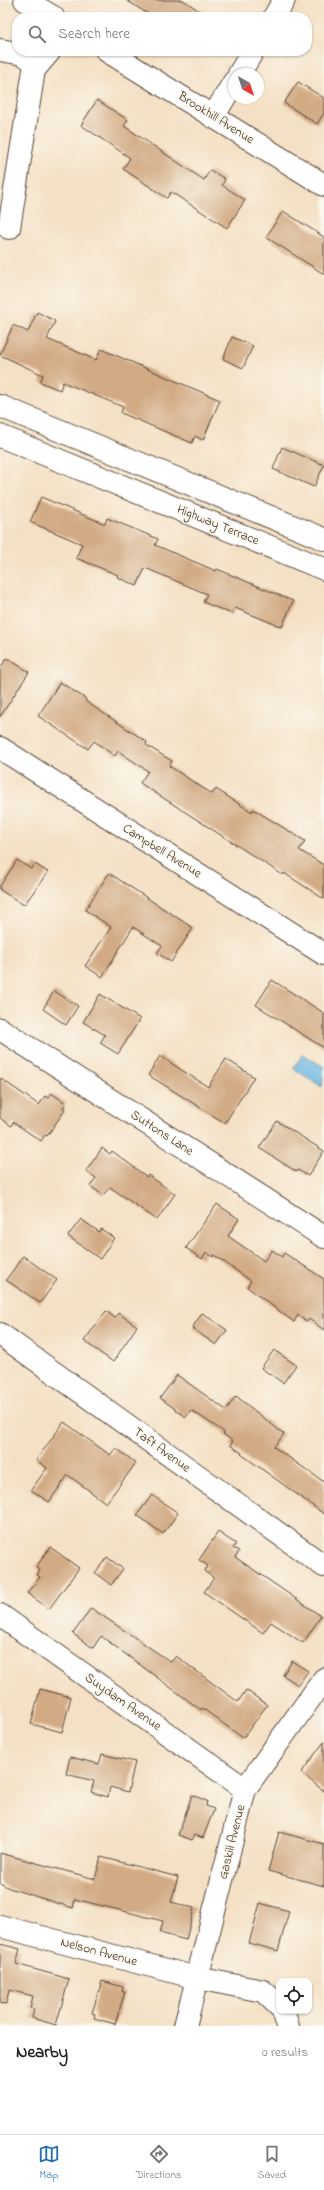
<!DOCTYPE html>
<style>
:root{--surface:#fff;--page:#f6f6f6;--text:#222;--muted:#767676;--line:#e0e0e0;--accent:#1f6fb2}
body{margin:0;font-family:"Indie Flower",sans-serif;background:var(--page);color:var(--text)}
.controls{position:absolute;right:12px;bottom:12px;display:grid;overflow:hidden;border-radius:8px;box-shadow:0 1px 3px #0004}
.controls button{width:36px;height:36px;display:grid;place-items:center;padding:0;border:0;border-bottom:1px solid var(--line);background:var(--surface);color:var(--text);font:20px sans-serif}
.compass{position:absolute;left:228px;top:68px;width:36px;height:36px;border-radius:50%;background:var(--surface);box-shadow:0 1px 3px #0004;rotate:141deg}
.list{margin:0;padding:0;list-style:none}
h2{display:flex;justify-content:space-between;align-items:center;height:52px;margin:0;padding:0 16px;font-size:17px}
h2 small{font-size:13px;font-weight:400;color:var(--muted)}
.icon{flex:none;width:22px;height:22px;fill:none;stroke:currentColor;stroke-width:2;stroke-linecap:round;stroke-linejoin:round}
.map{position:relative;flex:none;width:324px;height:2026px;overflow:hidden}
.search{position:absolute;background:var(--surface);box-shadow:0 1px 3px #0004;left:12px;right:12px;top:12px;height:44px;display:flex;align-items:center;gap:10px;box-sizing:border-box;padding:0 14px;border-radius:16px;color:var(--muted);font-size:15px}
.sheet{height:108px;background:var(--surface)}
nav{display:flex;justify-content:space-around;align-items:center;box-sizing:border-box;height:56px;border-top:1px solid var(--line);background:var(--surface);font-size:11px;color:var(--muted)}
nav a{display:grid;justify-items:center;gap:2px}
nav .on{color:var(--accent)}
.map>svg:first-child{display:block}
.water{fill:#67b6e2;stroke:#517080}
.building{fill:#d2aa83}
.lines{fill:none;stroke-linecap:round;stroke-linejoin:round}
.minor-casing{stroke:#574537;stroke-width:24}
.minor{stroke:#fff;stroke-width:22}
.labels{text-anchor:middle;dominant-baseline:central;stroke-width:3;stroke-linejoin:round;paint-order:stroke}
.street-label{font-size:13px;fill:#3b2a1e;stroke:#fbf7ec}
</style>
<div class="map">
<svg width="324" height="2026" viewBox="0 0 324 2026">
<rect width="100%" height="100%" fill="#fbf7ec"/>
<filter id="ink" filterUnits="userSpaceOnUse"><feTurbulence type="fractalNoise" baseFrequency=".025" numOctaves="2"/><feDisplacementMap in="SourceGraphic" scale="8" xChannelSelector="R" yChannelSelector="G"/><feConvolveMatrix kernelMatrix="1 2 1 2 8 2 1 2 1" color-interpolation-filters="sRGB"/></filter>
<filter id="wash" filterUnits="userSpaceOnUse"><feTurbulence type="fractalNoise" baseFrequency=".012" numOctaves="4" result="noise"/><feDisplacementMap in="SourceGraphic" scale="16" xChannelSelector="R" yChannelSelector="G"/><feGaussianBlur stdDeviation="0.9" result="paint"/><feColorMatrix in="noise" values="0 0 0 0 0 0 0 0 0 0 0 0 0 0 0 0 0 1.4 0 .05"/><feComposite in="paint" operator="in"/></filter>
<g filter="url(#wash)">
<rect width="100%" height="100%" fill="#f4e0c4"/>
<path class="water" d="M303,1054L324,1067L322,1087L293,1068Z"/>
<g id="blocks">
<path class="building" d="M126,0H183L209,17H153Z
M298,82L324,98V113L317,124L284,103Z
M97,100L128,120L124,126L204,180L210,170L225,179L222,185L245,200L227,228L171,192L167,198L123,169L130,158L81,125Z
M283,211L324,237V274L266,237Z
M37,312L55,321L47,339L96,360L101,349L220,400L203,440L195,436L192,443L121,413L123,407L63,382L60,390L40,382L43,375L0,355L13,325L28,332Z
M232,337L253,346L243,368L223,359Z
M282,447L324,465L314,487L273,469Z
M41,497L105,524L107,518L139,531L158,539L155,545L216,571L217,569L293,601L282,627L235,608L232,614L203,602L207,594L145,568L137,586L117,577L118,575L76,558L82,544L30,522Z
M7,658L29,672L0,717V668Z
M60,682L86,699L85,701L147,742L146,745L172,761L169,766L212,794L216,789L252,812L253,809L305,841L299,850L324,865V899L284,873L283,875L140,783L148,771L118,751L115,756L94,741L88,749L38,716Z
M17,860L31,869L35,864L48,872L24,905L0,890V886Z
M109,873L193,928L171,962L157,953L162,946L133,927L102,977L85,966L111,927L85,910Z
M272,980L324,1013V1048L256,1005Z
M54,991L78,1006L66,1025L43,1009Z
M100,994L140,1019L118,1054L100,1043L105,1035L83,1022Z
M160,1056L208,1087L226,1059L254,1077L225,1123L148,1075Z
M0,1078L39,1105L45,1096L48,1098L51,1093L66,1103L63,1108L65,1110L47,1136L45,1135L41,1141L13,1122L11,1126L0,1118Z
M277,1121L324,1151L308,1176L298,1170L297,1172L259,1148Z
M102,1148L110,1154L112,1151L147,1177L148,1175L175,1194L157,1220L110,1187L103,1195L90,1186L96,1178L86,1171Z
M217,1204L239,1219L228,1236L264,1261L272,1250L282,1257L284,1253L324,1279V1330L309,1319L307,1322L298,1315L294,1322L247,1287L251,1281L214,1255L213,1257L206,1252L202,1259L186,1248Z
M81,1219L99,1232L101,1229L114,1238L100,1259L68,1236Z
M23,1256L57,1280L40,1303L6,1280Z
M106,1311L115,1318L118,1313L137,1326L113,1362L84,1341Z
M202,1313L227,1330L216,1345L192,1328Z
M274,1350L296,1365L283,1383L261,1368Z
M177,1375L226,1410L236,1396L284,1434L274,1447L324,1482V1514L241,1454L242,1453L230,1445L233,1441L223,1434L224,1432L191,1410L186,1417L160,1398Z
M64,1422L110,1455L116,1448L136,1463L106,1503L68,1475L49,1502L31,1490L47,1468L36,1460Z
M152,1495L178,1513L163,1534L137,1515Z
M218,1532L236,1544L233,1548L239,1551L235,1557L321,1616L303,1643L271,1622L263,1633L204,1592L214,1578L204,1571L208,1566L199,1560Z
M50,1547L79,1568L49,1609L27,1593L40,1577L37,1575L40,1570L36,1567Z
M107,1557L123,1569L111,1585L95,1573Z
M91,1608L171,1662L176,1656L238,1702L246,1690L267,1705L243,1738L202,1708L201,1710L101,1636L93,1648L73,1634Z
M292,1661L308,1671L298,1685L283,1675Z
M40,1689L71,1697L62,1732L31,1724Z
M324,1742V1791L301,1773Z
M102,1754L135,1762L128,1792L110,1787L108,1797L91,1792L94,1781L66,1774L70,1757L99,1764Z
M192,1795L207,1801L206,1806L214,1809L203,1838L194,1835L192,1840L178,1835Z
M279,1832L324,1844V1886L268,1871Z
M0,1853L95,1879L101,1857L178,1877L171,1902L194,1908L186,1940L160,1933L163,1921L75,1899L73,1908L9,1888L0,1883Z
M260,1903L289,1911L278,1951L249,1943Z
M0,1944L20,1949L16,1964L69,1979L56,2025L32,2018L34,2009L30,2008L33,1996L9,1990L6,2004L0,2003Z
M102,1981L123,1987L122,1992H125L115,2024L94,2018L95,2014L92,2013Z"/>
</g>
</g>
<g filter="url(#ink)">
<use href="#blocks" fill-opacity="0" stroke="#574537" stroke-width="1"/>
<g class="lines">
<defs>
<path id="minor" d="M25,0L53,17
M274,17L284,0
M0,50L23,54L38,64
M107,51L324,185
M239,74L253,51
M213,117L234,82
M9,228L34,70L50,51
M0,406L324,539
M0,436L324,569
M0,748L324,954
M0,1029L324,1237
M0,1334L324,1566
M0,1615L245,1789
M0,1926L197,1978L263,1991L279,2006
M283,2011L288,2026
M185,2026L245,1789L324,1679"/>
</defs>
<use href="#minor" class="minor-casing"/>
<use href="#minor" class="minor"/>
</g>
</g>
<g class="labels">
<g class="street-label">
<text transform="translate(216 118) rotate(32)">Brookhill Avenue</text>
<text transform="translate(218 525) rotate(22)">Highway Terrace</text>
<text transform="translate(162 851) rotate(32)">Campbell Avenue</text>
<text transform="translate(162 1133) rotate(33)">Suttons Lane</text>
<text transform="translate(162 1450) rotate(36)">Taft Avenue</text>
<text transform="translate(123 1702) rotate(35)">Suydam Avenue</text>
<text transform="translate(232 1842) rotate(-76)">Gaskill Avenue</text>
<text transform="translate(99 1952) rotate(15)">Nelson Avenue</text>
</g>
</g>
</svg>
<div class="controls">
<button><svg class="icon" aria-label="locate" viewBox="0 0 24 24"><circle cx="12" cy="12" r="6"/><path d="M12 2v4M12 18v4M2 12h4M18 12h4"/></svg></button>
</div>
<svg class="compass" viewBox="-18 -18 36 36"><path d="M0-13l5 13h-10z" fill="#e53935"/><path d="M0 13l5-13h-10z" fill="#767676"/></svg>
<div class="search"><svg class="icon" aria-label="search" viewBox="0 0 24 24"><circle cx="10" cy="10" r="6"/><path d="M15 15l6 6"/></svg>Search here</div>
</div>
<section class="sheet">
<h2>Nearby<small>0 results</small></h2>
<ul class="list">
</ul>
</section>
<nav>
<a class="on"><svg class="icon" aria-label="map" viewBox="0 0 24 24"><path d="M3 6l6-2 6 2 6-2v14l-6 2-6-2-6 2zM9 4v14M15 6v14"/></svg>Map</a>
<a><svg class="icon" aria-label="directions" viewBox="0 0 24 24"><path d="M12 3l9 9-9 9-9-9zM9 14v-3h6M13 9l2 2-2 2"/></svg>Directions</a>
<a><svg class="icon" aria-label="saved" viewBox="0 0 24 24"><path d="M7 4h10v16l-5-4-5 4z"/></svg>Saved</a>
</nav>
